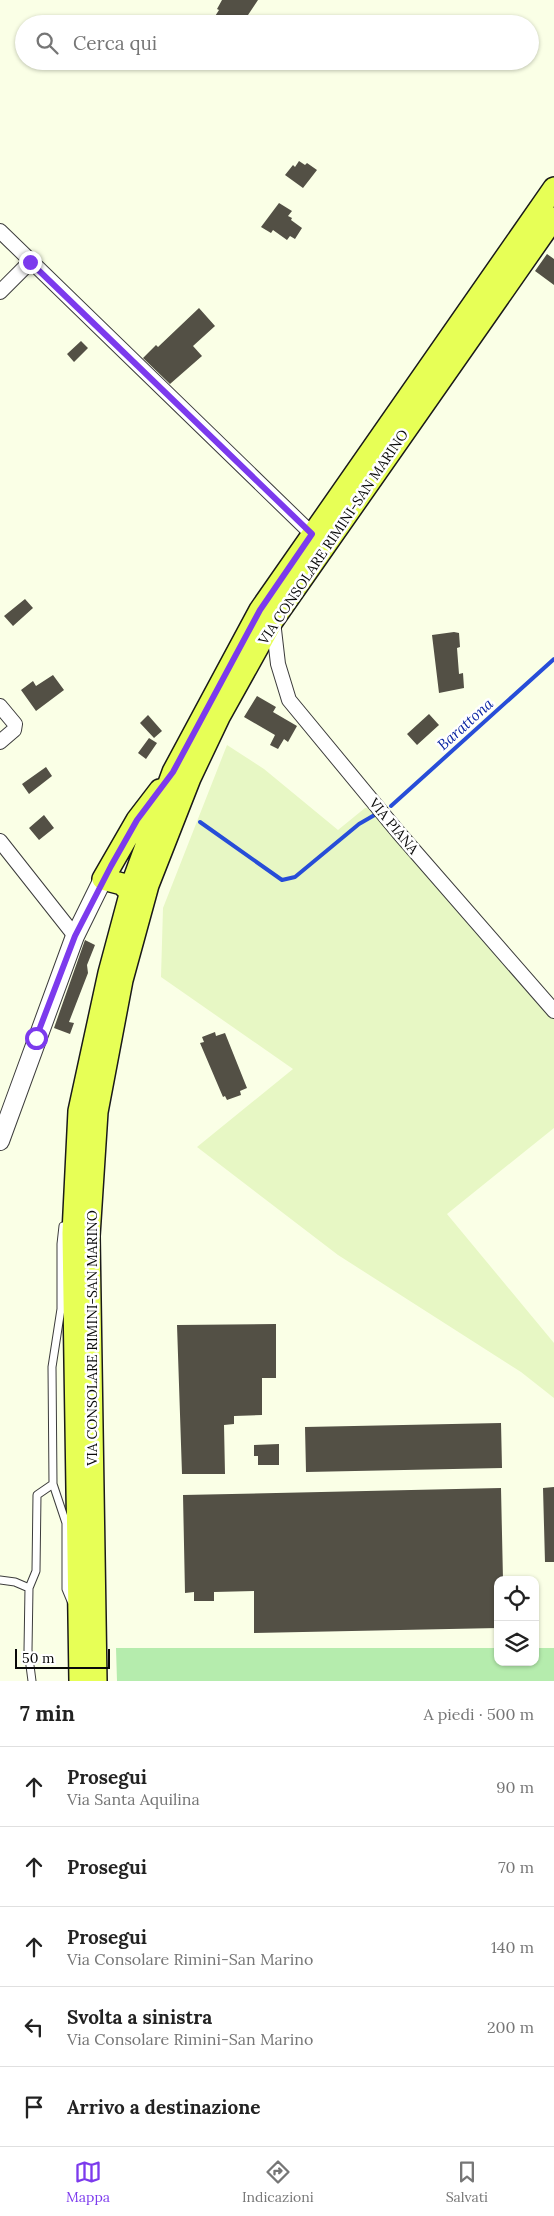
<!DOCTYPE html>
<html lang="it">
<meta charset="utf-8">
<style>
:root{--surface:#fff;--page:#f2f2f2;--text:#222;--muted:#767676;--line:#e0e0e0;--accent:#7c3aed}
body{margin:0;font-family:Lora,serif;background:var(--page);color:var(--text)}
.controls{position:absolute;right:15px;bottom:15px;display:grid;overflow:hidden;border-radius:10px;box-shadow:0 1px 4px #0004}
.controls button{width:45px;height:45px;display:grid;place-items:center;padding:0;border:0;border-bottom:1px solid var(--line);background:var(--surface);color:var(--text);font:25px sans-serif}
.scale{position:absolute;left:15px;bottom:12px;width:95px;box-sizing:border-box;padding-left:5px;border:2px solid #090909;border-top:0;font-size:14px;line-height:18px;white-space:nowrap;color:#090909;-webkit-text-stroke:4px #fff;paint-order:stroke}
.stop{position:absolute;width:15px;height:15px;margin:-11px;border:4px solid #7c3aed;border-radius:50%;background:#fff}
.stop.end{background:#7c3aed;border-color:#fff;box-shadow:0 1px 5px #0008}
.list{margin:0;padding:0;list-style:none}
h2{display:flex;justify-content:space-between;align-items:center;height:65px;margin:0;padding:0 20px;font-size:21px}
h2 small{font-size:16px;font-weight:400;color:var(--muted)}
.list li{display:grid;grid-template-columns:32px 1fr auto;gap:15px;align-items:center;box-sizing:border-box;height:80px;padding:0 20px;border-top:1px solid var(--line)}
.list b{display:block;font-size:19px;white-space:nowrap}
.list p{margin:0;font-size:16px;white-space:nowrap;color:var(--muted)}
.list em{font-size:16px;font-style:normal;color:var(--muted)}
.icon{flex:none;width:28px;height:28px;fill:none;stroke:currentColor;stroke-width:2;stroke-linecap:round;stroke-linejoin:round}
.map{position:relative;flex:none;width:554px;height:1681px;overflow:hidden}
.search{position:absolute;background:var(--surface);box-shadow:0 1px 4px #0004;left:15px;right:15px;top:15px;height:55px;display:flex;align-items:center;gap:12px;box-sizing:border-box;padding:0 18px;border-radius:28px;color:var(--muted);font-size:19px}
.sheet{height:465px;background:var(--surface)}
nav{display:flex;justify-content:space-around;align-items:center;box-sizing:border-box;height:70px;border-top:1px solid var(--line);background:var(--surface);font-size:14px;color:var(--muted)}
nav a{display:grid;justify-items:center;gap:2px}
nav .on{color:var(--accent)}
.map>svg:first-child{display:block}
.farmland{fill:#e7f7c4}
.green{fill:#b5ecad}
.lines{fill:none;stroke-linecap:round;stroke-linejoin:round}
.stream{stroke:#274dd8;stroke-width:4}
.building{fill:#535045}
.service-casing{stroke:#3c3c3c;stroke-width:9}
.minor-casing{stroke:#3c3c3c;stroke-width:16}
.tertiary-casing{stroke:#3c3c3c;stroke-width:20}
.primary-casing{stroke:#1a1a1a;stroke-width:24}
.service{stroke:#fff;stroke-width:7}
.minor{stroke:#fff;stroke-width:14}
.tertiary{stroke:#fff;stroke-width:18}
.primary{stroke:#e7ff56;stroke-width:21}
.route{stroke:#7c3aed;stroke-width:6}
.labels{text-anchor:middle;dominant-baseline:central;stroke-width:5;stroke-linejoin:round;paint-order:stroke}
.street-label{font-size:14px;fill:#090909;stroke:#fff}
.water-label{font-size:15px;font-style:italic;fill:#0a25a3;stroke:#fff}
</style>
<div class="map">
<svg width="554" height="1681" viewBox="0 0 554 1681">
<rect width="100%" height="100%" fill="#faffe6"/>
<path class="farmland" d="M227,745L264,769L338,830L365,808L374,807L554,1018V1128L447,1214L554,1343V1398L521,1372L338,1255L197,1147L293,1069L161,977L163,908Z"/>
<path class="green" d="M116,1648H498V1662H535V1648H554V1681H117Z"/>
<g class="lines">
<path class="stream" d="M391,806L554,659
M200,822L282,880L295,877L359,824L378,813"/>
</g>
<path class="building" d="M222,0H258L242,24H210L219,10L217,9Z
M299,161L305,165L307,163L317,170L303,188L285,175L293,165L295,167Z
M279,203L292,211L288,216L292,218L291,220L302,228L295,239L290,236L287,240L273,230L271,233L261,227Z
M547,254L554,259V285L535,271Z
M199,308L215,326L193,346L202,356L170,384L143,358L156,345L158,347Z
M81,341L88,348L74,362L67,354Z
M25,599L33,608L13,626L4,616Z
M454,632L459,633L460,647L457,648L459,674L463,673L464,688L439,693L432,635Z
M53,675L64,690L36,711L21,690L33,681L36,686Z
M257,696L276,707L273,712L297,726L288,742L284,739L278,749L270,745L275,735L244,717Z
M429,714L439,725L417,745L407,734Z
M148,715L162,731L154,738L140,723Z
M149,738L157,743L146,759L138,753Z
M46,767L52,776L29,794L22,784Z
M44,815L54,828L39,840L29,828Z
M85,940L95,945L87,965L88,973L69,1022L74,1023L70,1034L54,1028Z
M215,1032L216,1036L225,1033L247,1088L240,1091L241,1095L227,1100L225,1096L223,1097L200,1043L204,1042L202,1037Z
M276,1324V1378H262V1415L234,1416V1424L224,1425L225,1474H182L177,1325Z
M501,1423L502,1468L306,1472L305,1427Z
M279,1444V1465H258V1456H254V1445Z
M554,1487V1562H545L543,1488Z
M501,1488L503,1580H498V1628L254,1633V1591L214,1592V1601H194V1592L185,1593L183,1495Z"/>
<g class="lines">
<defs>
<path id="service" d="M63,1226L61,1244V1309L52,1367L53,1484L66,1523V1589L71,1601
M0,1580L15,1582L29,1588L28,1650L32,1681
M29,1588L36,1571L37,1495L53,1484"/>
<path id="minor" d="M0,231L312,534
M0,292L30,262
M273,621L278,664L289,700L398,832L554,1011
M0,706L15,724L14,730L0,742
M0,841L75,936"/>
<path id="tertiary" d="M0,1141L75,936L103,879"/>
<path id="primary" d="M130,892L122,884L103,879L137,820L160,790
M80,1681L73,1233L79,1111L109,973L135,876L173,772L260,610L554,188
M96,1681L89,1236L97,1112L122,980L148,885L190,778L219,717L273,620L554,218"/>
</defs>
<use href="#service" class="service-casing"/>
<use href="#minor" class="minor-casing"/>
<use href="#tertiary" class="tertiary-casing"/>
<use href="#primary" class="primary-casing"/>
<use href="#service" class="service"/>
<use href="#minor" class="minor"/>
<use href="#tertiary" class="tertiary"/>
<use href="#primary" class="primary"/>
</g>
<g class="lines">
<path class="route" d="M30,262L312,534L260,610L173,772L137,820L111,866L75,936L36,1038"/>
</g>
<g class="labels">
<g class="street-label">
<text transform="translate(333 537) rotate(-56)">VIA CONSOLARE RIMINI-SAN MARINO</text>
<text transform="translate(394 826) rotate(50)">VIA PIANA</text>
<text transform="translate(92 1338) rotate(-90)">VIA CONSOLARE RIMINI-SAN MARINO</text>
</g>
<g class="water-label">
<text transform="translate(465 724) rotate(-42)">Barattona</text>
</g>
</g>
</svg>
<div class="controls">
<button><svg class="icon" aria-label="locate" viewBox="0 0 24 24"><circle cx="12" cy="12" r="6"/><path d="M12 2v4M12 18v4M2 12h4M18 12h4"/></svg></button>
<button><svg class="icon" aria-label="layers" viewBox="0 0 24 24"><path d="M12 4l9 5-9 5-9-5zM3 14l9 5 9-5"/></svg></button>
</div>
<div class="scale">50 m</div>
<div class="stop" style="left:36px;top:1038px"></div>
<div class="stop end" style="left:30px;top:262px"></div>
<div class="search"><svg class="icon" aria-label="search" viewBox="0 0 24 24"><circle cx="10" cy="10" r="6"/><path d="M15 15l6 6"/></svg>Cerca qui</div>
</div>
<section class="sheet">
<h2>7 min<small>A piedi · 500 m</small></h2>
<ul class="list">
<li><svg class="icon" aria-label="ahead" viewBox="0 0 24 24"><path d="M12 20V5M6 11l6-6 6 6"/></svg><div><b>Prosegui</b><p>Via Santa Aquilina</p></div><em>90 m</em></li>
<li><svg class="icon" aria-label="ahead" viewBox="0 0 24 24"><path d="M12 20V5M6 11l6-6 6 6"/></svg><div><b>Prosegui</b></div><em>70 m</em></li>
<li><svg class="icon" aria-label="ahead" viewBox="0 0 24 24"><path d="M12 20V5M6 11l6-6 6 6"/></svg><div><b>Prosegui</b><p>Via Consolare Rimini-San Marino</p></div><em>140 m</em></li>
<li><svg class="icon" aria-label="left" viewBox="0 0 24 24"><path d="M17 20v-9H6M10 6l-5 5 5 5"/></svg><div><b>Svolta a sinistra</b><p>Via Consolare Rimini-San Marino</p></div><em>200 m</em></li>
<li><svg class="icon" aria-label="arrive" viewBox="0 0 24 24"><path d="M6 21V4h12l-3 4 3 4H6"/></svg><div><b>Arrivo a destinazione</b></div></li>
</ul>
</section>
<nav>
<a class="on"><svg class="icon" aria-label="map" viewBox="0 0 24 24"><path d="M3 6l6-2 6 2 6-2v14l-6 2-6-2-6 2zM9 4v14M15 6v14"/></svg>Mappa</a>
<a><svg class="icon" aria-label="directions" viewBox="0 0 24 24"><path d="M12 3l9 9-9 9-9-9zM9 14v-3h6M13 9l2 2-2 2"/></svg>Indicazioni</a>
<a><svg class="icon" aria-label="saved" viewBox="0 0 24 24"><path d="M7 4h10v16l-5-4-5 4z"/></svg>Salvati</a>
</nav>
